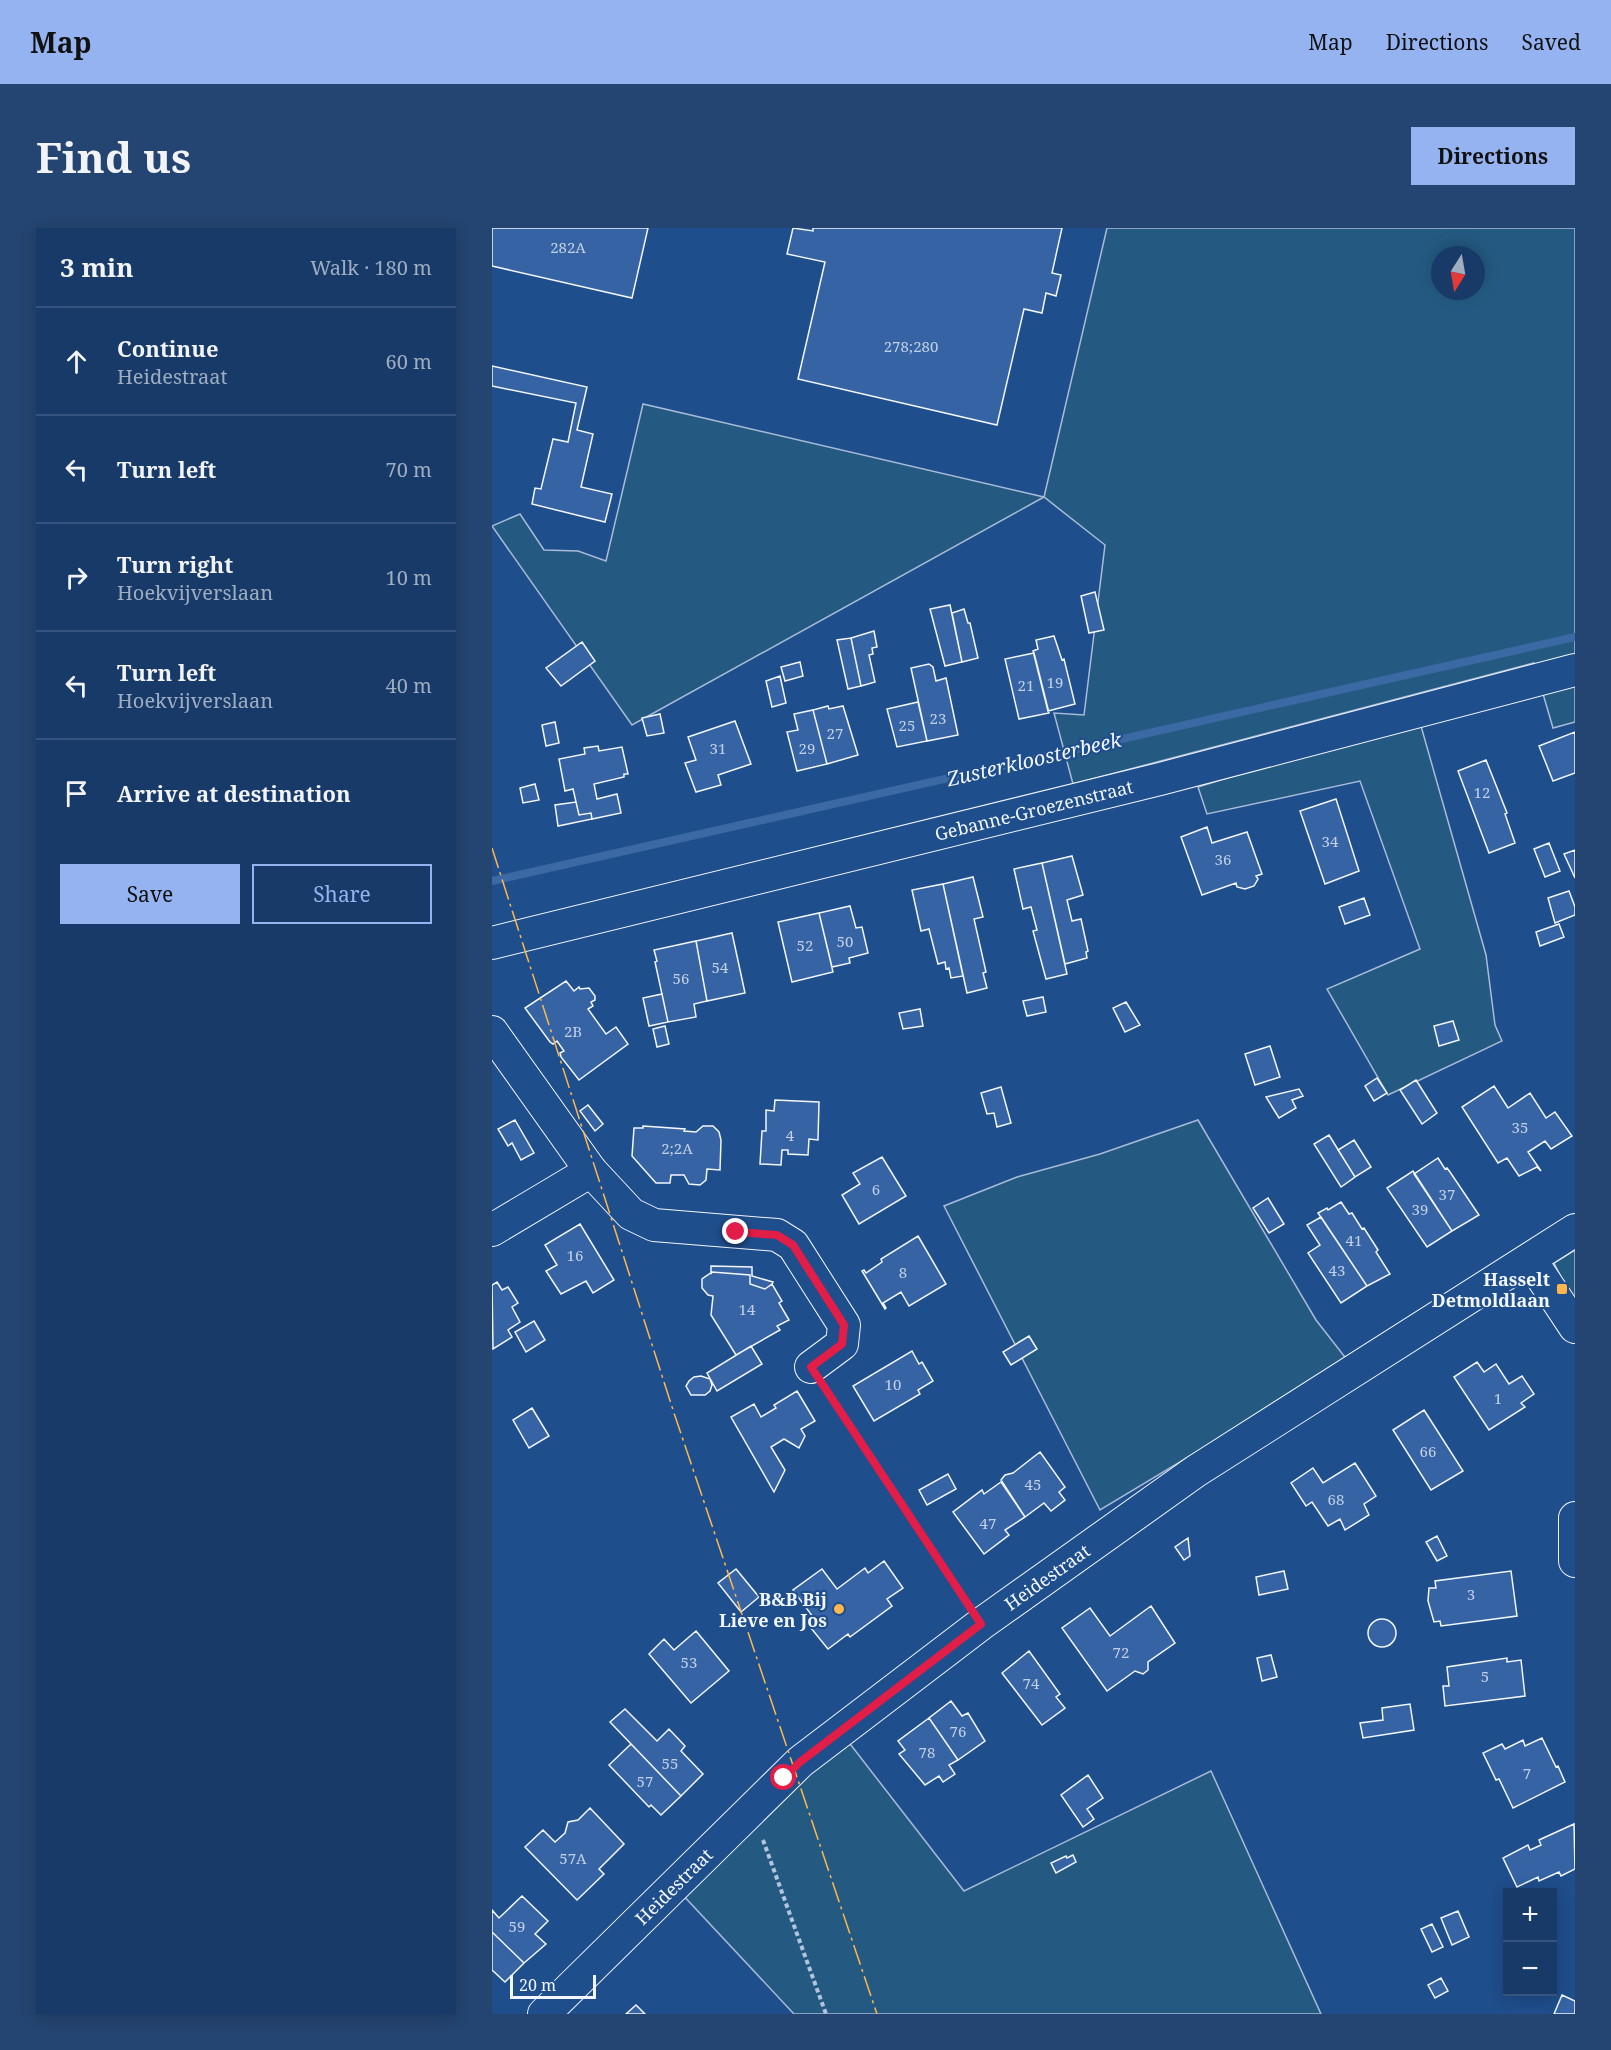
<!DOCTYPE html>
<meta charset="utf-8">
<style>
:root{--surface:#173a69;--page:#244571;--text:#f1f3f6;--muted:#9eadc0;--line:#36547d;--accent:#95b2f1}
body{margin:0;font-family:"Noto Serif",serif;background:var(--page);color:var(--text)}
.controls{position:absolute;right:18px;bottom:18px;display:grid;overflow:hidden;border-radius:0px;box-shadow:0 3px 15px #0003}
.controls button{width:54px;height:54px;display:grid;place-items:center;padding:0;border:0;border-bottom:2px solid var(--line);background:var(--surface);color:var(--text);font:30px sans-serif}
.compass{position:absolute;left:939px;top:18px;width:54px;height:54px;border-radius:50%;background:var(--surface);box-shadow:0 3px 15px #0003;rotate:191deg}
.scale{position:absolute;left:18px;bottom:15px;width:86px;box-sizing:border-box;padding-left:6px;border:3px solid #f2f6ff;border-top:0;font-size:16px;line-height:21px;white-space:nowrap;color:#f2f6ff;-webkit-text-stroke:4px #1f4e8c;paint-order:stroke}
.stop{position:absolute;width:18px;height:18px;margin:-14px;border:4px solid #e11d48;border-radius:50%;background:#fff}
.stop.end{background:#e11d48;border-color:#fff;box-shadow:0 2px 6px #0008}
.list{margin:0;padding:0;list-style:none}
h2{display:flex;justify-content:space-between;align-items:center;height:78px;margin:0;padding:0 24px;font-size:26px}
h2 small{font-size:20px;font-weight:400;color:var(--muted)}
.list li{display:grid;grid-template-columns:39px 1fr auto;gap:18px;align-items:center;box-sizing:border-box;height:108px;padding:0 24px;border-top:2px solid var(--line)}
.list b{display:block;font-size:22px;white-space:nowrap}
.list p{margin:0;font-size:20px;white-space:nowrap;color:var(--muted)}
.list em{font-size:20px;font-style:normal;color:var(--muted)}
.actions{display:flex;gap:12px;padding:18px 24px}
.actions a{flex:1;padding:14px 0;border:2px solid var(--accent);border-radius:0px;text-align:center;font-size:21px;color:var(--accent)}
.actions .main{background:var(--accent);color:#111}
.icon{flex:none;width:33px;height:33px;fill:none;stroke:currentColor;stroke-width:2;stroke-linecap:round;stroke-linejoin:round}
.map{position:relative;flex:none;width:1083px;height:1786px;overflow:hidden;border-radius:0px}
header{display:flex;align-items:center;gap:36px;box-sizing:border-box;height:84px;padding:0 30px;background:var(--accent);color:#111}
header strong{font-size:28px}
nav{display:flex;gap:33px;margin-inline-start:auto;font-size:21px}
.intro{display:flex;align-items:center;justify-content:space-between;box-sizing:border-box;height:144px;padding:0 36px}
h1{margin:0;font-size:42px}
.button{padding:15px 27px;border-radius:0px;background:var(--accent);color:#111;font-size:21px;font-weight:700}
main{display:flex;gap:36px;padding:0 36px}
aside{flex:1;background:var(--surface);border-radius:0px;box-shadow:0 3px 15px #0003}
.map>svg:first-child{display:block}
.green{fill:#245a82;stroke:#a8bbd7;stroke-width:1.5;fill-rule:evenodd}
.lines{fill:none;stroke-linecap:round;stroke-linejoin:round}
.stream{stroke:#3b69a3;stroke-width:8}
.building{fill:#3563a3;stroke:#f2f6ff;stroke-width:1.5}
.minor-casing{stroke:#f2f6ff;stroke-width:34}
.path{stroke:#b3c4dc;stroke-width:4;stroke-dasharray:4.5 3;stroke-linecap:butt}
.minor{stroke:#1f4e8c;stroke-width:32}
.power{stroke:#ffb74d;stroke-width:1.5;stroke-dasharray:21 4.5 3 4.5;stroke-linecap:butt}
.route{stroke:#e11d48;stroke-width:8}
.poi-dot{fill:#ffb74d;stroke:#1f4e8c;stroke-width:2}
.labels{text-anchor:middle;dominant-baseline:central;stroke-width:4.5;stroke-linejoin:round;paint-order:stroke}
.number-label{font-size:15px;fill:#c3d1e8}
.street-label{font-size:18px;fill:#f2f6ff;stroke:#1f4e8c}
.poi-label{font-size:18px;font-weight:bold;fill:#f2f6ff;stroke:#1f4e8c;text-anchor:end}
.water-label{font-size:20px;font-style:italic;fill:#f2f6ff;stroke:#1f4e8c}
</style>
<header>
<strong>Map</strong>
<nav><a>Map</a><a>Directions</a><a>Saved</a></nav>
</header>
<div class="intro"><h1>Find us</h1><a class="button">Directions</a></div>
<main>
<aside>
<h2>3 min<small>Walk · 180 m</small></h2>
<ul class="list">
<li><svg class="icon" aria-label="ahead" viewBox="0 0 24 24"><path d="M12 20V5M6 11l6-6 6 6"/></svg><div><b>Continue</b><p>Heidestraat</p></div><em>60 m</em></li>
<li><svg class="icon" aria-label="left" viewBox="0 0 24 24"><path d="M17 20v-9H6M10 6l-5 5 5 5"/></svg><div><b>Turn left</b></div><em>70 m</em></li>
<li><svg class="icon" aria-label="right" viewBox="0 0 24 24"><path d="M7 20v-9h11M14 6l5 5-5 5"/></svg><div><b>Turn right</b><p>Hoekvijverslaan</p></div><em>10 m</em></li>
<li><svg class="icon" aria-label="left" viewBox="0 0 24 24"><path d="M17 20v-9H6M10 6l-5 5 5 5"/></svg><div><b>Turn left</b><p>Hoekvijverslaan</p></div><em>40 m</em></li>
<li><svg class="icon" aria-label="arrive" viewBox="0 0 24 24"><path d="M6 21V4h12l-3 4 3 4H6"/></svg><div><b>Arrive at destination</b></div></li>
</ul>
<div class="actions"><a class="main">Save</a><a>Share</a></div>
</aside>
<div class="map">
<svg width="1083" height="1786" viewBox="0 0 1083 1786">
<rect width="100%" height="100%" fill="#1f4e8c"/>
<path class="green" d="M615,0H1083V494L1061,500L1042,435L581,556L562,485L592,487L613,317L552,269L140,497L0,298L28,286L52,322L86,323L114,333L151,176L552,269ZM948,27H984V63H948Z
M927,491L994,727L1003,797L1010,813L896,867L835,761L928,721L868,553L715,586L706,559Z
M706,892L824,1092L856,1133L608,1282L452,978L525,949L608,926Z
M1083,1022V1077L1062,1035Z
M355,1512L472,1663L719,1543L829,1786H302L188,1664Z"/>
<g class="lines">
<path class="stream" d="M0,653L1083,409"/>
</g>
<path class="building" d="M0,0H156L140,70L0,38Z
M301,0L321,3V0H570L560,45L569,47L564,68L554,65L550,85L532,81L505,197L306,151L333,34L295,26Z
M0,138L95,159L85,202L101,206L89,259L120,266L113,294L40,276L43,260L49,261L61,211L76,214L84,175L0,158Z
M603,364L612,402L597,405L589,368Z
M458,377L470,434L453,438L438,381Z
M472,381L476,395H478L486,430L470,434L460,385Z
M382,403L385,419L380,420L381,426L377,427L383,454L369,458L359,410Z
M562,408L570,432L572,431L583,476L556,483L541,423L546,421L544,412Z
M359,410L369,458L356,461L345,412Z
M90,414L103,433L69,458L54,440Z
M542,425L557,485L527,491L513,431Z
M308,434L311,448L293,453L289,439Z
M437,436L441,439L444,453L454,450L466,507L435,513L419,440Z
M288,448L294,475L280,479L274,453Z
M426,474L435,513L405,519L395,481Z
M336,478L337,481L351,478L366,527L335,536L321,482Z
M321,482L335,536L305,543L295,504L306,502L302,486Z
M168,486L172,505L155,508L150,490Z
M243,493L259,536L226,547L229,557L204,564L193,535L204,532L196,509Z
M63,494L67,515L54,518L50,497Z
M1083,504V545L1061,553L1047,518Z
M106,518L107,523L130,519L136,546H132V549L102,556L105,571L125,566L129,585L100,591L99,585L87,587L81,561L73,563L67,531L93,526L92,520Z
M994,532L1015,585L1013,586L1023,615L997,625L966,543Z
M43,556L47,572L31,575L28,560Z
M844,571L867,643L833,656L808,583Z
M84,574L87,587L99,585L100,591L66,598L63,577Z
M715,599L720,615L755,604L770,646L764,648L766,651L762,658L753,661L745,659L744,655L710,667L689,609Z
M1057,615L1068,643L1053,649L1042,621Z
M1083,622V650L1072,626Z
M580,628L591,667L575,672L580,693L589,691L596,723L594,724L595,730L573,736L550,635Z
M550,635L575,746L554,751L541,703L545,702L539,679L531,681L522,641Z
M481,649L491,689L482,691L494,744L491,745L495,760L475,765L451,656Z
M451,656L471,748L459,750L457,740L454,741L453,734L446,736L437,701L429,703L420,662Z
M1077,663L1083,679V687L1063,695L1056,670Z
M872,670L878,687L853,696L847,679Z
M358,678L364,700L370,699L376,725L357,730L358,735L340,739L327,685Z
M327,685L341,744L300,754L286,694Z
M1067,696L1072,709L1048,718L1044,704Z
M240,705L253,765L215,773L204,713Z
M204,713L215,773L202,776L204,789L176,794L163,734L165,733L162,722Z
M74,753L82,763L87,759L88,761L97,760L103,768V772L99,774L101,778L96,781L114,806L124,799L136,816L87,852L69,829L68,825L72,823L65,813L61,816L58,814L33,780Z
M170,766L176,794L157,798L151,770Z
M551,769L554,784L535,788L531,773Z
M634,774L648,797L633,804L621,780Z
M428,781L431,798L411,801L407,785Z
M961,793L967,812L947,818L942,798Z
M173,798L177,816L165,819L161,801Z
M778,818L788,849L763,857L753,826Z
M885,850L895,865L882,873L873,858Z
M924,852L945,885L930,896L908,862Z
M1002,858L1016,880L1038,865L1054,890L1063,884L1080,908L1059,921L1053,913L1036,924L1049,943L1045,939L1027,948L1015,930L1006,935L970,879Z
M509,859L519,895L505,899L502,885L495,886L489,865Z
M807,861L811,868L800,872L804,880L787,890L774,869Z
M283,872L327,874L326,912L317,911L316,927L296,926V922H290L289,937L268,936L270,903H274V882L282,883Z
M96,877L111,896L103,903L88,883Z
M23,892L42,925L29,932L20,915L16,918L6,901Z
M151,898L193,901L192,903L204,904L211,898H221L227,904L229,912L228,942L215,941L214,952L208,957L197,956L192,947H179L178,955H164L140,928L142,900H151Z
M837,907L863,949L849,959L822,916Z
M862,912L879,939L863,949L846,922Z
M390,929L414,968L367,996L350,967L368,956L361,945Z
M946,930L953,941L955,940L958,944L987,987L960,1003L922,946Z
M921,943L960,1003L935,1019L895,960Z
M776,970L792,996L777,1005L761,980Z
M849,974L857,986L860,985L870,1001L872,1000L886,1022L884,1024L898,1046L875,1058L826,985L835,980L836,982Z
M829,989L875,1058L849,1075L816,1025L828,1017L815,997Z
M88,996L122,1052L101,1065L94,1053L69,1066L54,1043L65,1037L53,1017Z
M426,1008L454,1056L417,1078L409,1064L391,1075L394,1080L393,1081L370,1043L372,1042L374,1045L390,1034L389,1031Z
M219,1038L260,1039V1048L281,1054L280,1056L273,1061L258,1056V1047L220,1044L219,1046Z
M220,1044L258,1047V1056L273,1061L280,1056L290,1073L287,1075L297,1092L285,1098L288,1102L244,1127L219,1087L221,1068L216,1067L210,1060V1051Z
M5,1054L10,1062L16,1059L26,1075L20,1079L28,1094L16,1102L20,1109L1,1121L0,1057Z
M42,1093L53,1112L34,1124L23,1104Z
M537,1108L545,1121L519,1137L511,1124Z
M259,1118L270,1136L225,1163L215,1145Z
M420,1123L427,1136L430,1134L441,1153L426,1162L428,1166L382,1193L361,1158Z
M985,1134L992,1144L1004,1136L1017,1156L1030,1148L1042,1166L1029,1175L1033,1179L997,1202L962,1149Z
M209,1148L218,1151L220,1157L218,1163L213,1167H199L194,1158L197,1153L202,1149Z
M305,1163L323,1193L309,1201L313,1208L307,1220L292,1211L279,1219L293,1242L282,1264L239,1189L262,1176L269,1189L284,1180L282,1177Z
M40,1180L57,1208L37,1220L21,1192Z
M932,1182L971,1243L939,1262L901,1202Z
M548,1224L573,1259L567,1264L573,1272L559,1283L552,1275L533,1289L509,1252L513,1247L521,1245Z
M863,1235L884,1268L872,1276L877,1287L853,1302L848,1291L836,1298L820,1274L814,1278L799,1255L821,1240L831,1255Z
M456,1246L464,1261L435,1277L427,1262Z
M509,1254L533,1289L513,1302L517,1307L492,1326L461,1284L490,1262L492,1266Z
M945,1308L955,1328L945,1333L934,1314Z
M696,1310L698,1328L692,1332L683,1319Z
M392,1333L411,1360L395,1371L400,1378L358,1409L356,1406L336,1421L314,1394L321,1389L301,1362L330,1341L345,1361L373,1340L376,1345Z
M244,1341L267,1369L249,1384L226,1355Z
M792,1343L796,1361L767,1367L764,1349Z
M1019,1343L1025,1388L949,1398L948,1393L942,1394L936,1373L937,1360H944L943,1353Z
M659,1378L683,1415L656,1434V1442L651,1446L643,1443L615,1463L570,1400L598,1380L618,1408Z
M876 1405a14 14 0 1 1 28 0a14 14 0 1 1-28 0Z
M204,1403L237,1443L199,1475L157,1426L172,1411L182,1422Z
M537,1423L568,1466L564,1469L573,1480L550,1497L510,1445Z
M779,1427L785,1449L770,1453L765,1430Z
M1015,1430V1434L1029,1432L1033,1468L953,1478L951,1458H957L955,1439Z
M459,1473L470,1488L476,1485L493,1513L466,1532L437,1490Z
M918,1476L922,1502L871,1510L868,1495L891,1492L890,1480Z
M133,1481L165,1513L177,1501L193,1518L189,1523L211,1546L189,1568L118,1494Z
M437,1490L466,1532L457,1537L463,1546L451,1554L447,1548L433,1557L407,1526L413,1522L406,1513Z
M1050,1510L1064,1539L1066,1538L1073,1554L1021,1580L1007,1551L1004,1552L991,1525L1010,1516L1013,1521L1031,1512L1033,1518Z
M139,1516L189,1568L169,1587L159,1577L157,1579L117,1537Z
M596,1547L611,1570L595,1581L602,1591L591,1599L569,1567Z
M98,1580L132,1616L107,1641L112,1646L85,1672L33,1619L51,1602L63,1614L73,1605L76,1594L86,1592Z
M1082,1596L1083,1641L1069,1648L1067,1644L1047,1653L1046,1649L1025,1659L1011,1630L1036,1617L1038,1622L1049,1617L1047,1612Z
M581,1627L584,1634L564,1645L559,1635L574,1628L575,1630Z
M30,1668L56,1693L43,1706L54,1716L32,1735L0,1704V1682L7,1690Z
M966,1683L977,1709L960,1717L949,1690Z
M940,1696L951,1719L940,1724L929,1701Z
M0,1704L32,1735L13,1754L0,1742Z
M949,1750L956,1763L943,1770L936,1757Z
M1070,1767L1083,1773V1786H1062Z
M144,1777L153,1786H134Z"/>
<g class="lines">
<defs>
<g id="minor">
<path id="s1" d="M0,715L668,551L1083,442"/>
<path d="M0,804L99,943L139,986L162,997L285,1007L301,1017L352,1097L350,1116L319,1139"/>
<path d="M0,1002L99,943"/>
<path d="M1038,1031L1083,1099"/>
<path d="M1083,1290V1333"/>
<path id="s2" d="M52,1786L308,1534L489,1396L704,1243L1083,1002"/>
</g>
</defs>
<use href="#minor" class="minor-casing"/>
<path class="path" d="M336,1164L474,1373
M271,1612L334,1786"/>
<use href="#minor" class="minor"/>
<path class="power" d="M0,620L182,1185L385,1786"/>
</g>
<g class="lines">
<path class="route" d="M244,1004L285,1007L301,1017L352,1097L350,1116L319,1139L489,1396L308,1534L292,1550"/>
</g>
<g class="poi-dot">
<rect x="1064" y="1055" width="12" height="12" rx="3"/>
<circle cx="347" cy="1381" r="6"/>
</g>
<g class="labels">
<g class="number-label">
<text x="76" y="19">282A</text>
<text x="419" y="118">278;280</text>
<text x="563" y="454">19</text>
<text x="534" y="457">21</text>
<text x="446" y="490">23</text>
<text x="415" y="497">25</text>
<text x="343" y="505">27</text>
<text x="226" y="520">31</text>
<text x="315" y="520">29</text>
<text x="990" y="564">12</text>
<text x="838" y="613">34</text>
<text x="731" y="631">36</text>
<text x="353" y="713">50</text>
<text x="313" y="717">52</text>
<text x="228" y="739">54</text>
<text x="189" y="750">56</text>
<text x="81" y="803">2B</text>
<text x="1028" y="899">35</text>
<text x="298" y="907">4</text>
<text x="185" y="920">2;2A</text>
<text x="384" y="961">6</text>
<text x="955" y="966">37</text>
<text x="928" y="981">39</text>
<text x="862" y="1012">41</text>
<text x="83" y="1027">16</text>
<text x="845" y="1042">43</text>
<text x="411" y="1044">8</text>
<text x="255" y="1081">14</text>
<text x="401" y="1156">10</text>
<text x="1006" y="1170">1</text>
<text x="936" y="1223">66</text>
<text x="541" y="1256">45</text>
<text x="844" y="1271">68</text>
<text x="496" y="1295">47</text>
<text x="979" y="1366">3</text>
<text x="629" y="1424">72</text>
<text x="197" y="1434">53</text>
<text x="993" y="1448">5</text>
<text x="539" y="1455">74</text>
<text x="466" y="1503">76</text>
<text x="435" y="1524">78</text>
<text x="178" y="1535">55</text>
<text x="1035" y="1545">7</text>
<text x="153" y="1553">57</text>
<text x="81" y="1630">57A</text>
<text x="25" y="1698">59</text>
</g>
<g class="street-label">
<text stroke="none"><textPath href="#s1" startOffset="558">Gebanne-Groezenstraat</textPath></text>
<text stroke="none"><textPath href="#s2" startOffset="668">Heidestraat</textPath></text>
<text stroke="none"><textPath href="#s2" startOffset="182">Heidestraat</textPath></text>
</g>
<g class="poi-label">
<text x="1058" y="1051">Hasselt<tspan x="1058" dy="21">Detmoldlaan</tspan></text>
<text x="335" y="1371">B&amp;B Bij<tspan x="335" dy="21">Lieve en Jos</tspan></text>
</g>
<g class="water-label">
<text transform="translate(542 531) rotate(-13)">Zusterkloosterbeek</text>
</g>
</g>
</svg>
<div class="controls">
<button>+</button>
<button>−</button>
</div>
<svg class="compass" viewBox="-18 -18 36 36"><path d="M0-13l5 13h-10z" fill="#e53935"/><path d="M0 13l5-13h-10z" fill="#9eadc0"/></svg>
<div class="scale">20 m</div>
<div class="stop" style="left:292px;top:1550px"></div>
<div class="stop end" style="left:244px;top:1004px"></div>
</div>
</main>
